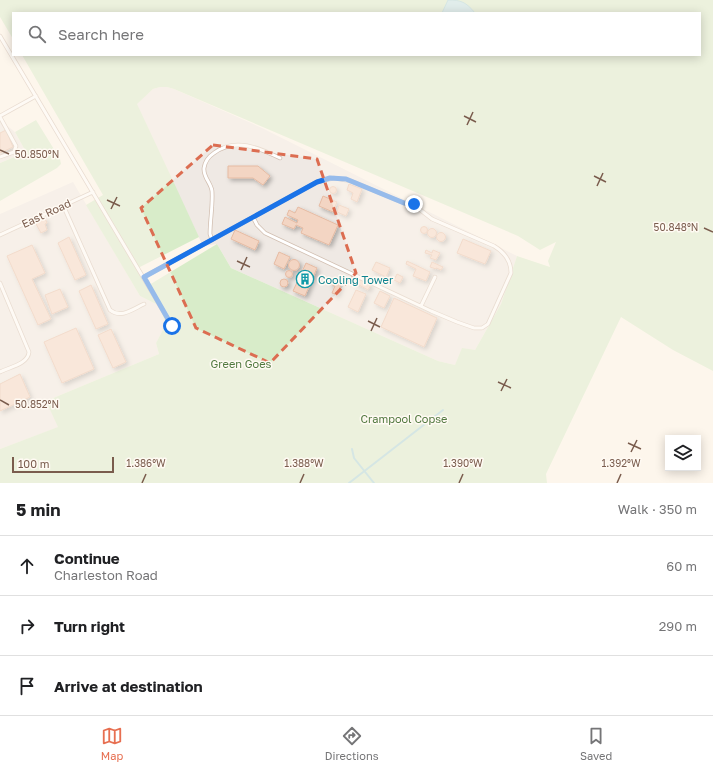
<!DOCTYPE html>
<meta charset="utf-8">
<style>
:root{--surface:#fff;--page:#f6f6f6;--text:#202124;--muted:#757577;--line:#e0e0e0;--accent:#e76f51}
body{margin:0;font-family:"Golos Text",sans-serif;background:var(--page);color:var(--text)}
.controls{position:absolute;right:12px;bottom:12px;display:grid;overflow:hidden;border-radius:0px;box-shadow:0 2px 10px #0003}
.controls button{width:36px;height:36px;display:grid;place-items:center;padding:0;border:0;border-bottom:1px solid var(--line);background:var(--surface);color:var(--text);font:20px sans-serif}
.scale{position:absolute;left:12px;bottom:10px;width:102px;box-sizing:border-box;padding-left:4px;border:2px solid #7a5c4d;border-top:0;font-size:11px;line-height:14px;white-space:nowrap;color:#7a5c4d;-webkit-text-stroke:3px #fffaf3;paint-order:stroke}
.stop{position:absolute;width:12px;height:12px;margin:-9px;border:3px solid #1a73e8;border-radius:50%;background:#fff}
.stop.end{background:#1a73e8;border-color:#fff;box-shadow:0 1px 4px #0008}
.list{margin:0;padding:0;list-style:none}
h2{display:flex;justify-content:space-between;align-items:center;height:52px;margin:0;padding:0 16px;font-size:17px}
h2 small{font-size:13px;font-weight:400;color:var(--muted)}
.list li{display:grid;grid-template-columns:26px 1fr auto;gap:12px;align-items:center;box-sizing:border-box;height:60px;padding:0 16px;border-top:1px solid var(--line)}
.list b{display:block;font-size:15px;white-space:nowrap}
.list p{margin:0;font-size:13px;white-space:nowrap;color:var(--muted)}
.list em{font-size:13px;font-style:normal;color:var(--muted)}
.icon{flex:none;width:22px;height:22px;fill:none;stroke:currentColor;stroke-width:2;stroke-linecap:round;stroke-linejoin:round}
.map{position:relative;flex:none;width:713px;height:483px;overflow:hidden}
.search{position:absolute;background:var(--surface);box-shadow:0 2px 10px #0003;left:12px;right:12px;top:12px;height:44px;display:flex;align-items:center;gap:10px;box-sizing:border-box;padding:0 14px;border-radius:0px;color:var(--muted);font-size:15px}
.sheet{height:232px;background:var(--surface)}
nav{display:flex;justify-content:space-around;align-items:center;box-sizing:border-box;height:56px;border-top:1px solid var(--line);background:var(--surface);font-size:11px;color:var(--muted)}
nav a{display:grid;justify-items:center;gap:2px}
nav .on{color:var(--accent)}
.map>svg:first-child{display:block}
.industrial{fill:#efe9e4}
.green{fill:#d8ecc9;fill-rule:evenodd}
.water{fill:#bfe3e8;stroke:#a5d3da}
.lines{fill:none;stroke-linecap:round;stroke-linejoin:round}
.stream{stroke:#a5d3da;stroke-width:2}
.building{fill:#f3d5c3;stroke:#e6bba3;filter:url(#shadow)}
.service-casing{stroke:#d1beb0;stroke-width:4.5}
.service{stroke:#fff;stroke-width:3}
.route{stroke:#1a73e8;stroke-width:5}
.marked{fill:none;stroke:#dc6d51;stroke-width:3;stroke-dasharray:8 5;stroke-linejoin:round}
.ticks{fill:none;stroke:#7a5c4d;stroke-width:1.5}
.labels{text-anchor:middle;dominant-baseline:central;stroke-width:3;stroke-linejoin:round;paint-order:stroke}
.street-label{font-size:11px;fill:#7a5c4d;stroke:#fffaf3}
.culture-label{font-size:11px;fill:#0d838f;stroke:#fffaf3;text-anchor:start}
.park-label{font-size:11px;fill:#537a41;stroke:#fffaf3}
.ticks-label{font-size:10px;text-anchor:middle;fill:#7a5c4d;stroke:#fffaf3;stroke-width:3;stroke-linejoin:round;paint-order:stroke}
</style>
<div class="map">
<svg width="713" height="483" viewBox="0 0 713 483">
<defs>
<filter id="shadow"><feDropShadow dx="2.5" dy="2.5" stdDeviation="2" flood-color="#0004"/></filter>
</defs>
<rect width="100%" height="100%" fill="#fdf6ec"/>
<path class="industrial" d="M160,87H167L174,89L262,128L517,256L501,304L475,350L455,365L438,361L231,268L217,244L203,246L136,104L153,89Z
M0,120L15,132L26,152L0,163Z
M73,182L140,296L158,305L166,324L156,343L159,354L46,401L59,427L0,449V214Z"/>
<path class="green" d="M0,0H713V371L673,350L621,317L546,474L547,483H0V449L58,427L46,401L159,354L156,343L166,324L158,305L140,296L86,205L103,195L22,55H700V13H13V39L0,17ZM160,87H167L174,89L518,236L540,250L556,242L548,261L550,267L517,256L501,304L475,350L462,348L455,365L438,361L231,268L217,244L149,285L138,268L199,237L175,185L137,104L153,89Z
M36,120L60,159L61,164L57,168L0,201V163L26,152L15,132Z"/>
<path class="water" d="M448,0C461,0 466,2 475,13H442Z"/>
<g class="lines">
<path class="stream" d="M352,449L354,458L374,483
M349,483L443,410"/>
</g>
<path class="building" d="M6,130L13,147L0,153V133Z
M228,166H258L270,176L263,185L253,178H228Z
M349,184L362,189L357,202L351,199L353,193L347,190Z
M329.5 190a3.5 3.5 0 1 1 7 0a3.5 3.5 0 1 1-7 0Z
M323,196L337,202L333,212L319,206Z
M339,205L349,209L346,216L337,212Z
M298,207L338,225L329,245L301,233L303,228L296,225L294,229L282,224L285,217L297,223L298,220L287,215L289,210L295,213Z
M45,218L47,223L45,224L47,230L41,233L35,222Z
M420.5 230a3.5 3.5 0 1 1 7 0a3.5 3.5 0 1 1-7 0Z
M427.5 233a4.5 4.5 0 1 1 9 0a4.5 4.5 0 1 1-9 0Z
M235,230L259,241L255,250L231,239Z
M436.5 237a4.5 4.5 0 1 1 9 0a4.5 4.5 0 1 1-9 0Z
M69,237L86,275L75,280L58,243Z
M463,239L491,251L485,264L457,253Z
M32,245L45,273L32,279L51,319L38,325L7,256Z
M426,250L432,253L433,250L440,253L436,260L430,258L432,255L425,253Z
M279,252L290,257L284,269L274,264Z
M288.5 265a5.5 5.5 0 1 1 11 0a5.5 5.5 0 1 1-11 0Z
M407,261L430,272L426,281L413,276L416,269L406,264Z
M376,262L390,268L386,277L372,270Z
M432,262L443,267L441,270L436,268V269L430,267Z
M306,263L317,268L305,296L293,291Z
M285.5 274a3.5 3.5 0 1 1 7 0a3.5 3.5 0 1 1-7 0Z
M397,274L403,277L400,283L394,280Z
M352,276L371,285L368,290L350,280Z
M280 283a4 4 0 1 1 8 0a4 4 0 1 1-8 0Z
M332,281L341,285L337,295L332,293L335,286L330,284Z
M91,285L108,324L96,329L79,291Z
M60,289L68,307L52,314L45,295Z
M356,290L366,294L358,312L348,307Z
M380,291L390,296L384,308L374,303Z
M394,298L437,318L424,347L381,327Z
M76,328L94,369L62,383L44,342Z
M111,329L126,362L113,368L98,335Z
M20,374L30,397L0,411V384Z"/>
<g class="lines">
<defs>
<path id="service" d="M0,36L172,326
M0,116L36,96
M0,117L16,146L14,152L0,157
M63,205L110,310C121,319 133,309 144,304
M0,235L93,192
M212,240L210,234C210,220 213,205 212,191C211,183 203,177 204,168C205,161 208,157 214,153C235,137 259,148 280,158
M144,277L317,182L334,178L351,181L404,203L414,205L432,219L494,246C504,252 511,261 511,273L488,324L482,328H474L457,322L431,311L265,233L257,225L253,217
M0,283L29,352C28,364 10,367 0,372
M421,306L435,277"/>
</defs>
<use href="#service" class="service-casing"/>
<use href="#service" class="service"/>
</g>
<g class="lines">
<path class="route" d="M172,326L144,277L317,182L330,178L346,179L404,203L414,204"/>
</g>
<path d="M0 0H713V483H0ZM213,145L317,159L356,273L270,363L196,328L141,208Z" fill="#fdf6ec" fill-opacity=".55" fill-rule="evenodd"/>
<path class="marked" d="M213,145L317,159L356,273L270,363L196,328L141,208Z"/>
<path class="ticks" d="M464,116L476,122M467,125L473,112M0,150L9,154M594,176L606,182M597,186L603,173M107,200L120,206M111,209L117,197M704,228L713,232M237,261L250,267M241,270L247,257M368,321L380,327M371,331L377,318M498,382L511,388M501,391L507,379M0,400L9,405M628,443L641,449M631,452L637,440M142,483L146,474M300,483L304,474M459,483L463,474M617,483L621,474"/>
<defs>
<symbol id="building-ring" viewBox="-11 -11 22 22"><circle r="9.5" fill="#fffaf3" stroke="#0f9aa8" stroke-width="1.5"/><path d="M-4-6H4V6H1V3H-1V6H-4ZM-2.5-4.3h1.7v1.8h-1.7ZM.8-4.3h1.7v1.8H.8ZM-2.5-1h1.7V.8h-1.7ZM.8-1h1.7V.8H.8Z" fill="#0f9aa8"/></symbol>
</defs>
<g fill-rule="evenodd">
<use href="#building-ring" x="295" y="269" width="20" height="20"/>
</g>
<g class="labels">
<g class="street-label">
<text transform="translate(46 213) rotate(-25)">East Road</text>
</g>
<g class="culture-label">
<text x="318" y="279">Cooling Tower</text>
</g>
<g class="park-label">
<text x="241" y="363">Green Goes</text>
<text x="404" y="418">Crampool Copse</text>
</g>
</g>
<g class="ticks-label">
<text x="37" y="158">50.850°N</text>
<text x="676" y="231">50.848°N</text>
<text x="37" y="408">50.852°N</text>
<text x="146" y="467">1.386°W</text>
<text x="304" y="467">1.388°W</text>
<text x="463" y="467">1.390°W</text>
<text x="621" y="467">1.392°W</text>
</g>
</svg>
<div class="controls">
<button><svg class="icon" aria-label="layers" viewBox="0 0 24 24"><path d="M12 4l9 5-9 5-9-5zM3 14l9 5 9-5"/></svg></button>
</div>
<div class="scale">100 m</div>
<div class="stop" style="left:172px;top:326px"></div>
<div class="stop end" style="left:414px;top:204px"></div>
<div class="search"><svg class="icon" aria-label="search" viewBox="0 0 24 24"><circle cx="10" cy="10" r="6"/><path d="M15 15l6 6"/></svg>Search here</div>
</div>
<section class="sheet">
<h2>5 min<small>Walk · 350 m</small></h2>
<ul class="list">
<li><svg class="icon" aria-label="ahead" viewBox="0 0 24 24"><path d="M12 20V5M6 11l6-6 6 6"/></svg><div><b>Continue</b><p>Charleston Road</p></div><em>60 m</em></li>
<li><svg class="icon" aria-label="right" viewBox="0 0 24 24"><path d="M7 20v-9h11M14 6l5 5-5 5"/></svg><div><b>Turn right</b></div><em>290 m</em></li>
<li><svg class="icon" aria-label="arrive" viewBox="0 0 24 24"><path d="M6 21V4h12l-3 4 3 4H6"/></svg><div><b>Arrive at destination</b></div></li>
</ul>
</section>
<nav>
<a class="on"><svg class="icon" aria-label="map" viewBox="0 0 24 24"><path d="M3 6l6-2 6 2 6-2v14l-6 2-6-2-6 2zM9 4v14M15 6v14"/></svg>Map</a>
<a><svg class="icon" aria-label="directions" viewBox="0 0 24 24"><path d="M12 3l9 9-9 9-9-9zM9 14v-3h6M13 9l2 2-2 2"/></svg>Directions</a>
<a><svg class="icon" aria-label="saved" viewBox="0 0 24 24"><path d="M7 4h10v16l-5-4-5 4z"/></svg>Saved</a>
</nav>
